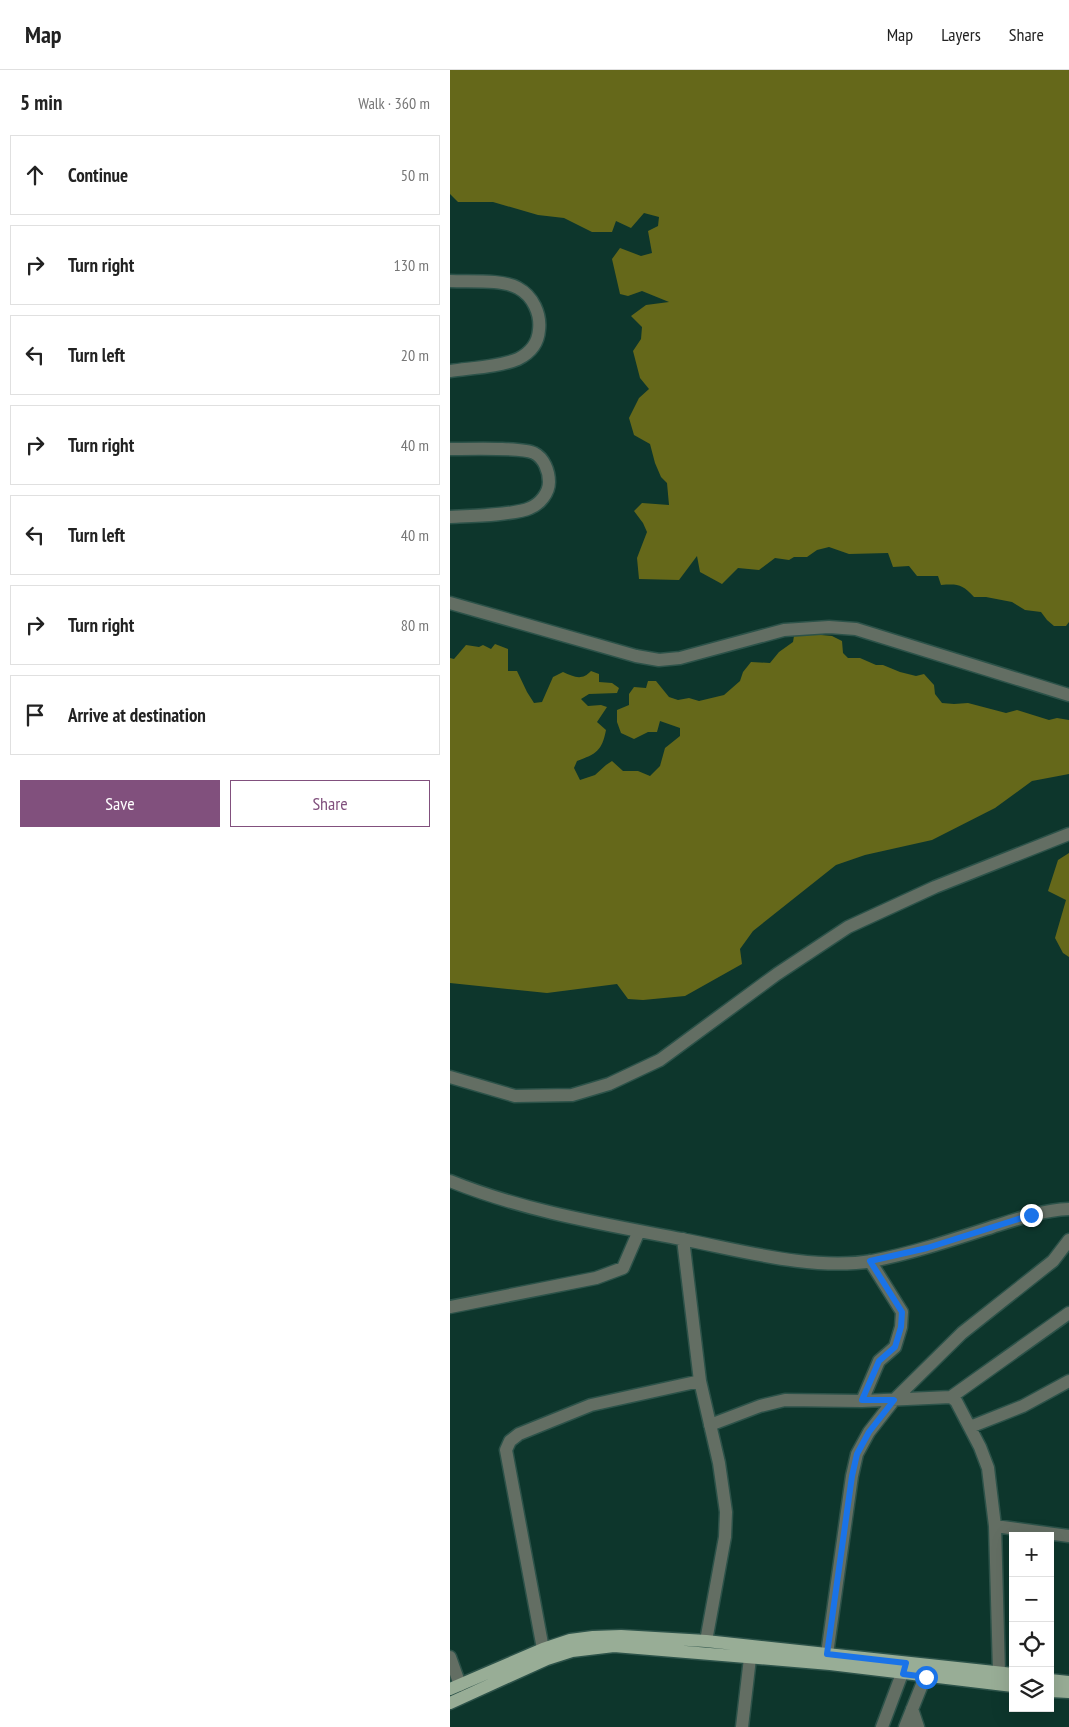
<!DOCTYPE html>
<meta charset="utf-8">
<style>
:root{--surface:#fff;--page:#f2f2f2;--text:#222;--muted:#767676;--line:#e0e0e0;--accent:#81507d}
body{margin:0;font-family:"PT Sans Narrow",sans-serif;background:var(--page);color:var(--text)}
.controls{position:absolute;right:15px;bottom:15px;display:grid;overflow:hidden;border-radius:0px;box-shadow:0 5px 20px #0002}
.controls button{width:45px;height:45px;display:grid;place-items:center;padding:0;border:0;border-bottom:1px solid var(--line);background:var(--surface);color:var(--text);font:25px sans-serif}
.stop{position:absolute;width:15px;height:15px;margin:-11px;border:4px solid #1a73e8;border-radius:50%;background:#fff}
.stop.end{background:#1a73e8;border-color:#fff;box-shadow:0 1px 5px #0008}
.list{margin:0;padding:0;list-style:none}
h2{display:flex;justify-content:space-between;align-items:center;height:65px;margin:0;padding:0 20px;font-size:21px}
h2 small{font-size:16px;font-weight:400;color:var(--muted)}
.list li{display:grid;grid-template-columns:32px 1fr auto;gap:15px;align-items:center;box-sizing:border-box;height:80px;margin:0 10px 10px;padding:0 10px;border:1px solid var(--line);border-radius:0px}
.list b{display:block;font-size:19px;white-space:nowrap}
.list em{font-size:16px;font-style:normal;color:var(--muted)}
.actions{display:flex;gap:10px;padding:15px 20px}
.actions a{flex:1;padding:11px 0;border:1px solid var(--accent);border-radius:0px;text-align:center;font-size:18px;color:var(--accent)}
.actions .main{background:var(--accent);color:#fff}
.icon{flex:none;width:28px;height:28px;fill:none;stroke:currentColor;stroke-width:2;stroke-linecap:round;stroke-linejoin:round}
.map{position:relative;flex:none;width:619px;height:1657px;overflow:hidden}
header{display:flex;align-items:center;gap:30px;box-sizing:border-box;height:70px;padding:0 25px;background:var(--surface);border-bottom:1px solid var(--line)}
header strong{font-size:24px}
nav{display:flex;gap:28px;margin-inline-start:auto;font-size:18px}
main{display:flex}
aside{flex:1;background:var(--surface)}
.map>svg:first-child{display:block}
.forest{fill:#65681a}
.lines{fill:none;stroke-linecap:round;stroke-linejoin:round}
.minor-casing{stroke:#2c5249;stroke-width:15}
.major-casing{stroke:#2c5249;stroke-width:15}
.minor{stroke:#636e63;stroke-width:12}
.major{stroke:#98ad96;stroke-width:12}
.route{stroke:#1a73e8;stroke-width:6}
</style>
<header>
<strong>Map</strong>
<nav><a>Map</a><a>Layers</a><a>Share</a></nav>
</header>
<main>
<aside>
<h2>5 min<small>Walk · 360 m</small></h2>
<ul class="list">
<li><svg class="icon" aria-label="ahead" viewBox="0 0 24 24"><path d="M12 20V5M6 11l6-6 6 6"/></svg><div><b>Continue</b></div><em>50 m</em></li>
<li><svg class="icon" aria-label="right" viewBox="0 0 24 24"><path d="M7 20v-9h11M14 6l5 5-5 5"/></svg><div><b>Turn right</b></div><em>130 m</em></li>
<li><svg class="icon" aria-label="left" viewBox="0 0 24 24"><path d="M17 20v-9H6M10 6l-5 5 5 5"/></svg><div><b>Turn left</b></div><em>20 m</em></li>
<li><svg class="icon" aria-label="right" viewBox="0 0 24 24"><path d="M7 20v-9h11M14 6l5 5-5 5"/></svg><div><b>Turn right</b></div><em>40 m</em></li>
<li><svg class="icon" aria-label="left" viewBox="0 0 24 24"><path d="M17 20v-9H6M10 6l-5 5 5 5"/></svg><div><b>Turn left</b></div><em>40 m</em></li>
<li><svg class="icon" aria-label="right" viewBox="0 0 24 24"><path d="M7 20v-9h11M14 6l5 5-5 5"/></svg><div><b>Turn right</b></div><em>80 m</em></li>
<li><svg class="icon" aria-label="arrive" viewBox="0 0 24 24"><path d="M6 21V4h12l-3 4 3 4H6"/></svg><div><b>Arrive at destination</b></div></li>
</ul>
<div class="actions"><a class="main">Save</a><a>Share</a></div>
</aside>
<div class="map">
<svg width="619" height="1657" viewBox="0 0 619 1657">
<rect width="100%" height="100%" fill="#0d362c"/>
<path class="forest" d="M0,0H619V552L616,556H604L597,550L591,542L575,540L562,532L536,527H524C512,514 508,514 491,515L488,506H467L459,496L443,497L438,483L399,484L379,477L367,480L357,487H344L339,490L325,488L309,500L288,498L272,514L250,502L247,486L229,510L189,509L187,488L197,462L193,453L184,441L192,433L219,435L217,413L211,407L205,393L200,374L184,365L179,348L189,328L199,319L190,308L183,281L191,269L192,257L181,246L196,235L219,232L192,221L178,226L170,224L162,189L170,178L191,186L202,183L198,161L208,156L209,147L194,143L181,158L166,151L162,162H142L114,148L88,145L43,132H8L0,124Z
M349,563L382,566L392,571L393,583L398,588H410L426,595H433L450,602L466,606L474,604L484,615L485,624L492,633L504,634L518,633L556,643L567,640L599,650L607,648L619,650V704L582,711L545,738L482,770L415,785L386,795L303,861L290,879L292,894L235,926L193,930L178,929L167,914L97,923L0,913V588L4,589L16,575L29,577L33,575L41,579L45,574L58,579V601H67L77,622L84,633L92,632L103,607L113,602C124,607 132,611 141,601L149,604V612L162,613L169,618L167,623L139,624L131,629L138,636L151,635L157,637L147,652L156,660C152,681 146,684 127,691L124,698L130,710L145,705L156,695L162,691L173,701H188L200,706L210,696L215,678L230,666V658L210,651L207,662H198L184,669L171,663L167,652V640L179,635V624L184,617L196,618L198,611H206L219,627L228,630L239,628L249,631L274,625L290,611L293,602L301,592L320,593L329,582L343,572L344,566Z
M619,783V887L613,883L605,868L616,830L598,821L608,790Z"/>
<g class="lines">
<defs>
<path id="minor" d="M0,211C19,212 52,209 68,218C83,226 91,244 89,260C88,274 80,283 68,289C49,297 20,298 0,301
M0,379C16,379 73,377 84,383C94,388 99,401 99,412C99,423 90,434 80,438C65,445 19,446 0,447
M0,533L186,586L209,590L230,588L334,560L379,557L406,559L619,625
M0,1007L65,1026L122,1025L159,1014L210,990L327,904L398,857L485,817L619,764
M0,1111C74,1141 153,1154 231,1169C290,1180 362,1201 422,1191C463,1183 502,1170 542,1157C567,1149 593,1140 619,1139
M420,1191L452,1242L451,1257L445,1277L429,1291L412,1331L501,1327L506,1331L530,1377L538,1398L540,1415L545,1456L549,1602
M0,1237L146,1208L173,1198L189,1161
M250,1311L269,1393L276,1442L275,1467L256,1571
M501,1327L619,1243
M260,1355L310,1336L335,1330L412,1331
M520,1357L573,1336L619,1311
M545,1456L619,1466
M377,1584L402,1406L407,1384L419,1362L444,1330L512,1263L603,1191L619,1170
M0,1587L10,1615
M96,1587L93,1579L56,1380L60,1371L69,1364L141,1335L250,1311L233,1169
M462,1639L468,1657
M292,1657L300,1588
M432,1657L456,1593
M455,1657L475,1607L482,1598"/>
<path id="major" d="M600,1610L619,1612
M0,1619L93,1579L120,1570L143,1567L171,1566L256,1571L563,1604
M600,1621L619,1622
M0,1633L97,1589L122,1581L164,1576L380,1594L563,1616"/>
</defs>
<use href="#minor" class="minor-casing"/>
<use href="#major" class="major-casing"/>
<use href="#minor" class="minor"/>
<use href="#major" class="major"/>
</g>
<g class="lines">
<path class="route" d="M476,1607L453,1604L456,1593L377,1584L402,1406L407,1384L419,1362L444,1330H412L429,1291L445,1277L451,1257L452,1242L420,1191L477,1178L581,1145"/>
</g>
</svg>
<div class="controls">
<button>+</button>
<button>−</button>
<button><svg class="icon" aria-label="locate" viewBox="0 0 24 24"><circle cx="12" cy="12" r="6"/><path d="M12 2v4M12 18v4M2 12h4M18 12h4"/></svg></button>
<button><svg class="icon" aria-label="layers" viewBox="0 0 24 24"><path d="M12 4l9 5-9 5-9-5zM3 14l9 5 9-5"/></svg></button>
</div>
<div class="stop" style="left:476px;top:1607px"></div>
<div class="stop end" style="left:581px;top:1145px"></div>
</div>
</main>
